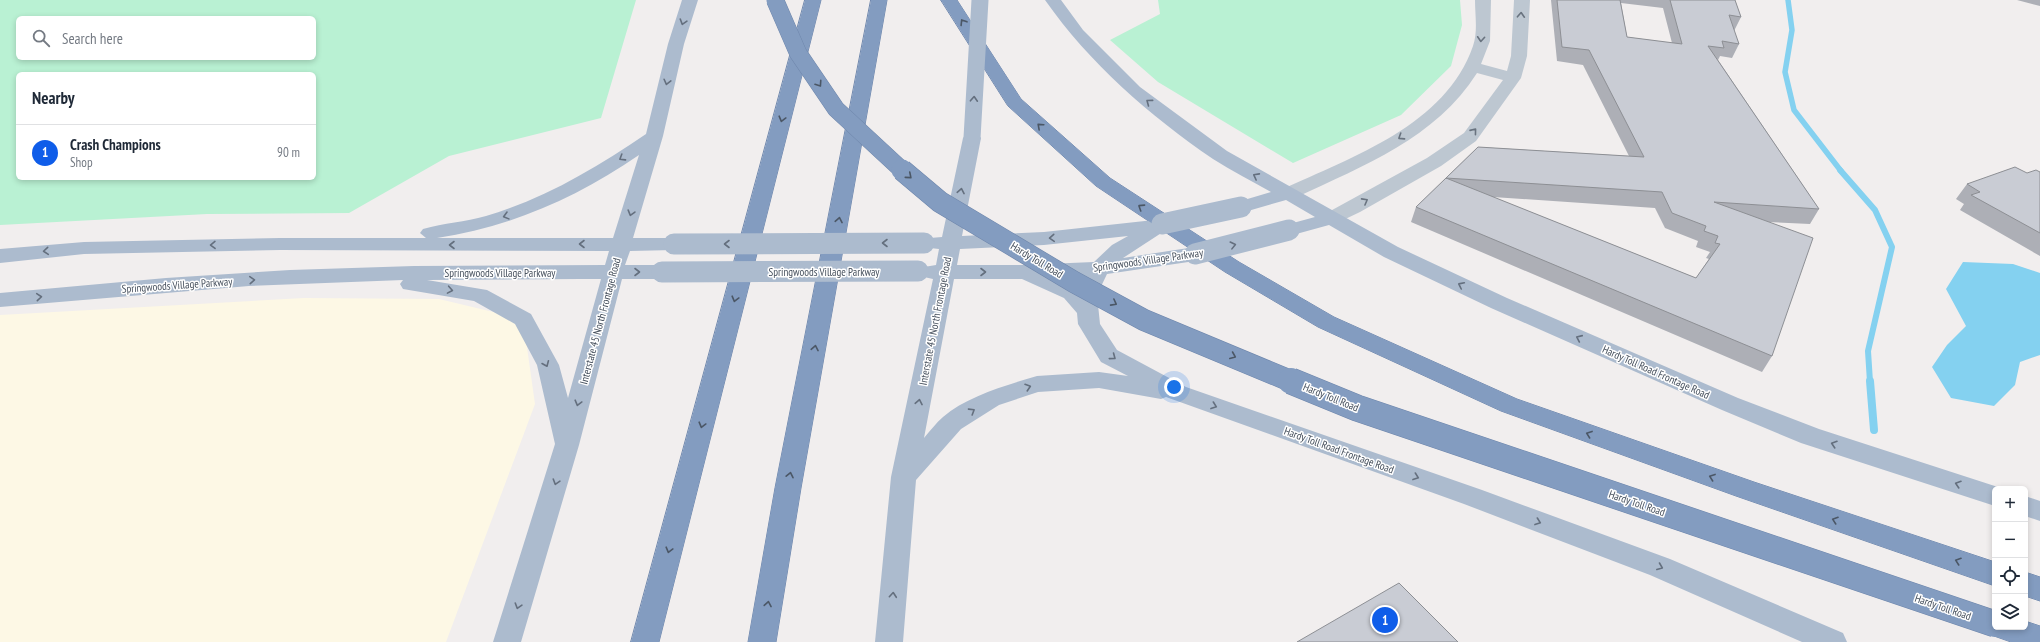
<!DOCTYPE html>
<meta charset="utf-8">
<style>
:root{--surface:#fff;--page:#f2f2f3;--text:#1f2937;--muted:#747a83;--line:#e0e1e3;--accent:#0f5de9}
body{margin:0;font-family:"PT Sans Narrow",sans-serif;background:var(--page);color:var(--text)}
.controls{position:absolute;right:12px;bottom:12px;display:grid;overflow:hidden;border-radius:6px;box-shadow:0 2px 6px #0003}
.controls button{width:36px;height:36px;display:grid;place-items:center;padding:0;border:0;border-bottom:1px solid var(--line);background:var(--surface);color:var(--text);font:20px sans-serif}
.you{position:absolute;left:1174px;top:387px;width:14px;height:14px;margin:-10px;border:3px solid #fff;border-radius:50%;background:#1a73e8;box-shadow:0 0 0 6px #1a73e833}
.badge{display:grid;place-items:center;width:26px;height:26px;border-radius:50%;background:var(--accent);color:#fff;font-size:13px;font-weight:700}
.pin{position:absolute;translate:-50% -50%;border:2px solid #fff;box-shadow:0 1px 4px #0006}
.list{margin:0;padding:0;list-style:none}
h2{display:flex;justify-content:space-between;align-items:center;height:52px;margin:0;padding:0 16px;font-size:17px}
h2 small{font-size:13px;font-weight:400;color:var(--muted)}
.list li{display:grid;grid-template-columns:26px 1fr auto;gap:12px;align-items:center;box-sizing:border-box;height:56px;padding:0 16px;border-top:1px solid var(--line)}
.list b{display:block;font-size:15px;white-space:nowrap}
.list p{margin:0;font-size:13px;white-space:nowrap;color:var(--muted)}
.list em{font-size:13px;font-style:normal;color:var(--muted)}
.icon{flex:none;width:22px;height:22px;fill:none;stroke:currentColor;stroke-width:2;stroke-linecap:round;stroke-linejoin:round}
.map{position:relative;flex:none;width:2040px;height:642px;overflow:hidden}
.search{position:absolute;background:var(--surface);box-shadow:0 2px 6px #0003;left:16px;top:16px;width:300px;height:44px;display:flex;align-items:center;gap:10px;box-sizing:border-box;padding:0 14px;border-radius:6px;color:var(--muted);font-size:15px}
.panel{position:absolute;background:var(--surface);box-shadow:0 2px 6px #0003;left:16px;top:72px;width:300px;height:108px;border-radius:6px}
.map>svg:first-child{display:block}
.commercial{fill:#fdf8e5}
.green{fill:#b9f1d3;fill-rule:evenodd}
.water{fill:#84d1f0}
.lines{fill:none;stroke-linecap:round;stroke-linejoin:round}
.stream-far2{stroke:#84d1f0;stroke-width:5.5}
.stream-far1{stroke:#84d1f0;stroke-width:6}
.stream{stroke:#84d1f0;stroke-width:8}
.highway-casing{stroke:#6e86ab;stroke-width:1}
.minor{fill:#bdc7d1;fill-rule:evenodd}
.major{fill:#acbbce;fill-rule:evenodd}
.highway{fill:#839cc0;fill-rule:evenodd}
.highway-bridge-far2-casing{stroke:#6e86ab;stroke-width:18;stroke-linecap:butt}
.highway-bridge-far1-casing{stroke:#6e86ab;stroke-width:22;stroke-linecap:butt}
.highway-bridge-casing{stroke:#6e86ab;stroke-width:27;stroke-linecap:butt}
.major-bridge-far1{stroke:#acbbce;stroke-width:17}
.major-bridge{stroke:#acbbce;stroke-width:21}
.highway-bridge-far2{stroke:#839cc0;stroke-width:17}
.highway-bridge-far1{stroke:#839cc0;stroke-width:21}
.highway-bridge{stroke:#839cc0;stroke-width:26}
.wall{fill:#adafb6;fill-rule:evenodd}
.building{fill:#c9ccd4;stroke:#8d8f94}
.oneway{stroke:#69737f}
.oneway2{stroke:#646f7e}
.oneway3{stroke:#4b5766}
.labels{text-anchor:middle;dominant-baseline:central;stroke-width:3;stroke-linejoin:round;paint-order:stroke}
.street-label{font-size:11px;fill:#454f5c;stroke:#fff}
</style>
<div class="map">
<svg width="2040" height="642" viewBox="0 0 2040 642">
<rect width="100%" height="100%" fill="#f1eeee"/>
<path class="commercial" d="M304,298L439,299L523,319L535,404L446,642H0V315Z"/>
<path class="green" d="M0,0H636L601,118L449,156L349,213L207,214L0,225ZM18,18H314V58H18ZM18,74H314V178H18Z
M1158,0H1460L1462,25L1451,66L1401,115L1293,163L1158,82L1110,40L1160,14Z"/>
<path class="water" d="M1963,262L2013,264L2040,273V355L2020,362L2015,385L1994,406L1951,398L1932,367L1947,345L1966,326L1946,289Z"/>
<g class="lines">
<path class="stream-far2" d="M1788,0L1792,30L1785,72L1794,110L1841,171"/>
<path class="stream-far1" d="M1840,170L1875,210L1892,247L1868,351L1870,382"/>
<path class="stream" d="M1870,381L1874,430"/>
<defs>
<path id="highway" d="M805,0H821L659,642H631Z
M871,0H887L801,488L776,642H748L775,488Z
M941,0H957L1021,99L1110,178L1239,262L1334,317L1517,399L1754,482L1995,562V586L1736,496L1501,411L1318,327L1225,272L1096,186L1008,106Z
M2025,572L2040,577V601L2025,596Z
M1994,618L1995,627H2025V621L2040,626V642H2011L1994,636L1990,627Z"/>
</defs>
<use href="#highway" class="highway-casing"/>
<path class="minor" d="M1475,0H1491L1490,41L1481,64L1507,71L1511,56L1514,0H1530L1527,56L1521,78L1476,141L1441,166L1360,212L1337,223L1330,225L1323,223L1320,219L1323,215L1427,158L1464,133L1503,80L1477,73C1436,138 1363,166 1297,197L1290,199L1283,197L1280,193L1283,189C1352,157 1446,125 1473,46C1478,32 1475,15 1475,0Z"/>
<path class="major" d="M682,0H698L684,44L663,136L633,238H674L681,239L684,244L681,249L674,250L630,251L625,265H662L669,267L672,272L669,277L662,279H622L579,445L521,642H493L555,444L537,365L515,324L474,301L403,289L400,284L403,280L249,286L0,307V293L166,278L290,270L414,266L605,265L609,251L280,250L84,254L0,263V249L84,242L280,238H426L420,233L423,229C444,223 465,222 486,216C544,199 596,168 646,134L668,44ZM639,155L613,238H437C511,227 578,197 639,155ZM580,279H601L568,398L559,365L531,314L487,290L427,280Z
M1045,0H1061L1083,30L1140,87L1227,151L1398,247L1507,298L1738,398L1819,429L2004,489H1995V506L1801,443L1722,410L1491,308L1384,257L1329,225L1289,236L1282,234L1279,230L1282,226L1315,217L1286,200L1241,213L1234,211L1231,207L1234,203L1271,192C1252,181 1232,171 1213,159C1149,115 1090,64 1045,0Z
M972,133L978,134L981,138L962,236L1044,232L1154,220L1162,218L1169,220L1172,224L1169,228L1123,258L1195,247L1202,249L1205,254L1202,259L1195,261L1107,274L1097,295L1100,324L1117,350L1186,387L1482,490L1670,559L1843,633L1847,642H1802L1650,575L1464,504L1166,397L1161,399L1099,388L1038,392L999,405L961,429L916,480L903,642H875L891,477L933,279L924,277L921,272L924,267L936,265L939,249L930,248L927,243L930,238L942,237L963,138L966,134ZM1128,236L1112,245L1094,262L1022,265H957L960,249L1044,245ZM1085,276L1079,288L1057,277ZM954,279H1022L1064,298L1077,313L1078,324L1101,362L1128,376L1099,372L1037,376C1007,385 967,396 943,417C936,423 930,431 924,438Z
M2025,496L2040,501V521L2025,516Z"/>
<use href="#highway" class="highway"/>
<defs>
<path id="highway-bridge-far2" d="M775,0L798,53L836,109L903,171"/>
<path id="highway-bridge-far1" d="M902,170L940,202L1074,282L1144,320L1293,382"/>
<path id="highway-bridge" d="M1291,381L1357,408L1995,624"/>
</defs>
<use href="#highway-bridge-far2" class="highway-bridge-far2-casing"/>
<use href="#highway-bridge-far1" class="highway-bridge-far1-casing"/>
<use href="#highway-bridge" class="highway-bridge-casing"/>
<path class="major-bridge-far1" d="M972,138L980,0"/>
<path class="major-bridge" d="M1162,224L1241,207
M674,244L924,243
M1195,254L1289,230
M662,272L918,271"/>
<use href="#highway-bridge-far2" class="highway-bridge-far2"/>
<use href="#highway-bridge-far1" class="highway-bridge-far1"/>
<use href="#highway-bridge" class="highway-bridge"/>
</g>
<path class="wall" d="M1551,0H1735L1741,17L1734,31L1739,44L1732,58L1720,56L1718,60L1819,209L1810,224L1767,222L1772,356L1762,372L1411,222L1416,207L1478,147L1629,156L1583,65L1557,61ZM1621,3L1663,8L1672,43L1627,37ZM1493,197L1655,208L1665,228L1698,241L1696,247L1710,252L1706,258L1709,259L1696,278Z
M2017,0H2040V6Z
M2040,172V256L1960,210L1964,204L1956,199L1967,184L2027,173Z"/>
<path class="building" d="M1557,0H1620L1627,37L1682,44L1670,0H1735L1741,17L1729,15L1739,44L1722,41L1724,48L1708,46L1819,209L1714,202L1813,238L1772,356L1416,207L1446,178L1696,278L1720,244L1715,243L1718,236L1704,231L1706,226L1672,213L1662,192L1446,178L1478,147L1644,157L1589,50L1562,47Z
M2015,167L2027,173L2036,170L2040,172V233L1971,195L1980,192L1967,184Z
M1399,583L1458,642H1297Z"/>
<defs><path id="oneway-chevron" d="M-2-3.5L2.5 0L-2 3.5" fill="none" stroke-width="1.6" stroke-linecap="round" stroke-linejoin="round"/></defs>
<g class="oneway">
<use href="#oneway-chevron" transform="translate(1521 15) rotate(-87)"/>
<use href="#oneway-chevron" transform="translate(1481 39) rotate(94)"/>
<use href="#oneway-chevron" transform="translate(1474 131) rotate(-51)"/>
<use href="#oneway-chevron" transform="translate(1401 137) rotate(147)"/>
<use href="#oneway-chevron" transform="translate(1365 201) rotate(-29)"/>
</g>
<g class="oneway2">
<use href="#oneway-chevron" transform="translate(683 22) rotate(107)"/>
<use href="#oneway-chevron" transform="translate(667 82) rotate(104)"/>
<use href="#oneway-chevron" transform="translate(974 99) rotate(-87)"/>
<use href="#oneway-chevron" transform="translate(1149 102) rotate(-143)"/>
<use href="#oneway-chevron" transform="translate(622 158) rotate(148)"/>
<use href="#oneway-chevron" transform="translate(1256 176) rotate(-152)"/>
<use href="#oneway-chevron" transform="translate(961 191) rotate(-79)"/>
<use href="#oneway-chevron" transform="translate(631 213) rotate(106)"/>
<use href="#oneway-chevron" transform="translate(506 216) rotate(165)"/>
<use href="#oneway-chevron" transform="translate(1052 238) rotate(176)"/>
<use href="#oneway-chevron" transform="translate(885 243) rotate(180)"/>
<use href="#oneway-chevron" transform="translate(582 244) rotate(180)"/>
<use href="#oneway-chevron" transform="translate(727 244) rotate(180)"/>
<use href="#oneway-chevron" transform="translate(213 245) rotate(179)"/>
<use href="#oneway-chevron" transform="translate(452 245) rotate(180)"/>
<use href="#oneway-chevron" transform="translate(1233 245) rotate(-14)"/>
<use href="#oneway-chevron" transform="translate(46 251) rotate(175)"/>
<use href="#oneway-chevron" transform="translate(637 272)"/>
<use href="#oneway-chevron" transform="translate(983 272)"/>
<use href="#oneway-chevron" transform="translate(252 280) rotate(-4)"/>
<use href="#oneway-chevron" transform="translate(1461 285) rotate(-154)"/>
<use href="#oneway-chevron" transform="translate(450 290) rotate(10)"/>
<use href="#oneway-chevron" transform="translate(39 297) rotate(-5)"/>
<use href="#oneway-chevron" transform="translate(1579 338) rotate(-156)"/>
<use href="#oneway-chevron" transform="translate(1113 357) rotate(37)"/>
<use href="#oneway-chevron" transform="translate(546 364) rotate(67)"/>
<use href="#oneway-chevron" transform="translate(1028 387) rotate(-18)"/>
<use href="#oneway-chevron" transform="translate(919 402) rotate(-79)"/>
<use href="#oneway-chevron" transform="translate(578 403) rotate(105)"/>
<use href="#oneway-chevron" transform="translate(1214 406) rotate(20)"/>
<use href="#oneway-chevron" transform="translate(972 411) rotate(-32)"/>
<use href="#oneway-chevron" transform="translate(1834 444) rotate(-162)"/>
<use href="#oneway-chevron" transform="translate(1416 477) rotate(20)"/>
<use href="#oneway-chevron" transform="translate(556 482) rotate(107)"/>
<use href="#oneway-chevron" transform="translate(1958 484) rotate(-162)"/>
<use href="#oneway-chevron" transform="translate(1538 522) rotate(20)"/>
<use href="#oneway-chevron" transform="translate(1660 567) rotate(22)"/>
<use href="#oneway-chevron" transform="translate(893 595) rotate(-85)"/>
<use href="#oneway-chevron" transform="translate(518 606) rotate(107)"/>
</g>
<g class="oneway3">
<use href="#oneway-chevron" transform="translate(963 22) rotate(-122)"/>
<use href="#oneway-chevron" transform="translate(819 84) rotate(56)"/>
<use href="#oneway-chevron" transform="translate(782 119) rotate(105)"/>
<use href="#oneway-chevron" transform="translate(1040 126) rotate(-138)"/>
<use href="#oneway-chevron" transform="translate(909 176) rotate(40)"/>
<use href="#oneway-chevron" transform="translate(1141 207) rotate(-147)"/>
<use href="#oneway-chevron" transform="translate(839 220) rotate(-79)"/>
<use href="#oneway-chevron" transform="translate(735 299) rotate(105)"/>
<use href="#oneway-chevron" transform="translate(1114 303) rotate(28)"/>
<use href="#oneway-chevron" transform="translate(815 348) rotate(-79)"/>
<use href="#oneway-chevron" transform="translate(1233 356) rotate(23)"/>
<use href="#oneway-chevron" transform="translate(702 425) rotate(105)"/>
<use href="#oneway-chevron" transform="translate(1589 434) rotate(-160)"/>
<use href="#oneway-chevron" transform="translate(790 475) rotate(-78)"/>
<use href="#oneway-chevron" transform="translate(1712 477) rotate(-160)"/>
<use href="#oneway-chevron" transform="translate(1835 520) rotate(-161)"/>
<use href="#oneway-chevron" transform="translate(669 550) rotate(105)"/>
<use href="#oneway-chevron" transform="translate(1958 561) rotate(-161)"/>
<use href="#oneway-chevron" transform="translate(768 604) rotate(-80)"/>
</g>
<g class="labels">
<g class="street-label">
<text transform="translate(1037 260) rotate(31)">Hardy Toll Road</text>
<text transform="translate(1148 260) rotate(-8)">Springwoods Village Parkway</text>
<text x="824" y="272">Springwoods Village Parkway</text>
<text x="500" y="273">Springwoods Village Parkway</text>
<text transform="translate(177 285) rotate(-4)">Springwoods Village Parkway</text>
<text transform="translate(600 321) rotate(-75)">Interstate 45 North Frontage Road</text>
<text transform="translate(935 321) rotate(-79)">Interstate 45 North Frontage Road</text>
<text transform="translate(1656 372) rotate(24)">Hardy Toll Road Frontage Road</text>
<text transform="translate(1331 397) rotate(22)">Hardy Toll Road</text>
<text transform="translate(1339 450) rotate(20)">Hardy Toll Road Frontage Road</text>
<text transform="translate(1637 503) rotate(19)">Hardy Toll Road</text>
<text transform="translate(1943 607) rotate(19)">Hardy Toll Road</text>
</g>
</g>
</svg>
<div class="controls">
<button>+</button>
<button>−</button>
<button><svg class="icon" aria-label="locate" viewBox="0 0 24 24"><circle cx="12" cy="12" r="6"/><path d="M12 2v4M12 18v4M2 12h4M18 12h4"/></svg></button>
<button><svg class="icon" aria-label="layers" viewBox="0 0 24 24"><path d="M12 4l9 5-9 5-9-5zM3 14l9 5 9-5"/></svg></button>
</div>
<div class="you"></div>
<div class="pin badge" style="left:1385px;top:620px">1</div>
<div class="search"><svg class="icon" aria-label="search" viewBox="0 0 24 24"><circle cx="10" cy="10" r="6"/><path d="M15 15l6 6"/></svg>Search here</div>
<section class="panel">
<h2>Nearby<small></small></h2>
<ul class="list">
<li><span class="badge">1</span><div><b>Crash Champions</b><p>Shop</p></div><em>90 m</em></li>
</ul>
</section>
</div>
